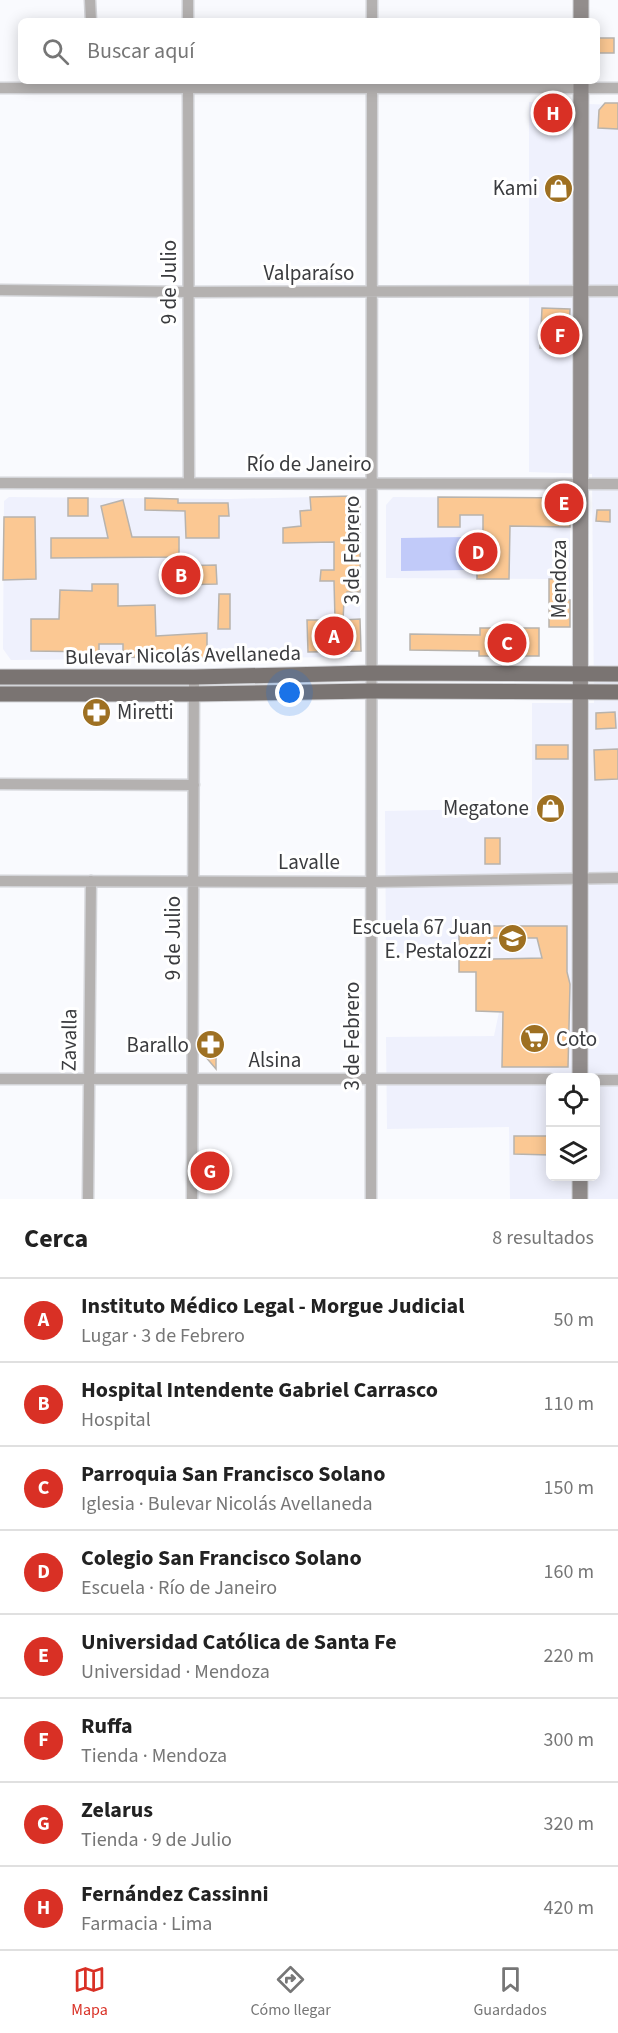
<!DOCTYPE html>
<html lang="es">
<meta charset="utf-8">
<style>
:root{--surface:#fff;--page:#f6f6f6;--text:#222;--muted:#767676;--line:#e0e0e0;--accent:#d93025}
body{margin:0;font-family:"Source Sans 3",sans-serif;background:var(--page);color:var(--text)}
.controls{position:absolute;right:18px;bottom:18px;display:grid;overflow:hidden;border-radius:9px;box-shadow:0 3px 15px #0003}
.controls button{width:54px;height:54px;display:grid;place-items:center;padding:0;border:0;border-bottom:2px solid var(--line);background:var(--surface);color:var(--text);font:30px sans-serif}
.you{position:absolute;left:290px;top:693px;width:21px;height:21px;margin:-15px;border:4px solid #fff;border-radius:50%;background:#1a73e8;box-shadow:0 0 0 9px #1a73e833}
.badge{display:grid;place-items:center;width:39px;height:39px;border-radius:50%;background:var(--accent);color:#fff;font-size:20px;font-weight:700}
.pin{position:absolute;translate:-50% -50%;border:3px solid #fff;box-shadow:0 2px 6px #0006}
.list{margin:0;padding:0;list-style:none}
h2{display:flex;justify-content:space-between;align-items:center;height:78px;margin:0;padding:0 24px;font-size:26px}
h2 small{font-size:20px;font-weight:400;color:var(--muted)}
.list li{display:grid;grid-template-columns:39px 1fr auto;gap:18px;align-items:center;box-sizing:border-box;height:84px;padding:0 24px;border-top:2px solid var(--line)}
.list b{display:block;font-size:22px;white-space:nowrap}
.list p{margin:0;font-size:20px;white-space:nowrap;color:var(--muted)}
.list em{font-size:20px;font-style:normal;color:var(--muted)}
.icon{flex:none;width:33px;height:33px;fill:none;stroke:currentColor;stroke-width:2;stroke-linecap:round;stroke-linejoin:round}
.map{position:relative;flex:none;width:618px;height:1199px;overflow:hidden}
.search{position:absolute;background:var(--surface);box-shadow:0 3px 15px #0003;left:18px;right:18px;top:18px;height:66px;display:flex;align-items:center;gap:15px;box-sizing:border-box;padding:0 21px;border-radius:9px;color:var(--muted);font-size:22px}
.sheet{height:750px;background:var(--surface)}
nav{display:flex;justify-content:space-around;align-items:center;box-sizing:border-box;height:84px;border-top:2px solid var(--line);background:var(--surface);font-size:16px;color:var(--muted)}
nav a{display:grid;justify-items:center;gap:3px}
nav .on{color:var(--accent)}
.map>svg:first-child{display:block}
.built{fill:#eff1fd;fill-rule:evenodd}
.green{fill:#c1caf9}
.building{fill:#fbc893;stroke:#b8b3ad;stroke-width:1.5;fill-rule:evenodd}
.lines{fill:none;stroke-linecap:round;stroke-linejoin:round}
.minor-casing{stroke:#d3d4d8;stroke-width:13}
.secondary-casing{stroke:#d3d4d8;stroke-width:17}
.primary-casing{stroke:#d3d4d8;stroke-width:17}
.minor{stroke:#b4b1b0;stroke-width:10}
.secondary{stroke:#928d8c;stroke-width:15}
.primary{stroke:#7a7472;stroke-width:15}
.labels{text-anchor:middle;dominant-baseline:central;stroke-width:6;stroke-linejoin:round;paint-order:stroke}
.poi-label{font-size:21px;fill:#3a3b3e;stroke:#fff;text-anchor:end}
.street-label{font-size:21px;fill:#3a3b3e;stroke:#fff}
</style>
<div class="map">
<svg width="618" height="1199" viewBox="0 0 618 1199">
<rect width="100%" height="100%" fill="#f9fafe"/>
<path class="built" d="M529,102L618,105V1199H510L509,1127L387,1129L386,1037L494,1036L499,1012L476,1011V972H459L458,951L386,954L385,811L532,808V703H594L592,474L529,472ZM550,1078H596V1176H550Z
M354,496L360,504V646L350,657L11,660L3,649L4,501L9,497L230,499Z
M393,497L570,498V600H562L561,627H549V579L386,578V505Z"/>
<path class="green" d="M465,537L466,570L401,571V538Z"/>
<path class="building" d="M597,38H614V53H597Z
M605,103H618V129L598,128L599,110Z
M542,308L570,309L568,349L540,348Z
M354,496L360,504V592H347V601H344L343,620L360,619L361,651L308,652L307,620H335L334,581H320L321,570H334V542L283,543V528L301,526L300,511L311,510L310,497Z
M438,497L570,498V527L510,526L509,579H477V532H483V515H460V527H438Z
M68,498H88V516H68Z
M145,498L178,499V503H228L229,516H219V538H186L185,511L145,510Z
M123,500L132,537H179V557L51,558V538H108L101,506Z
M597,510H610V522L596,521Z
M4,517H35L36,579L3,580Z
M216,565L217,584L176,585L175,566Z
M549,579H561V600H570V627H549Z
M92,584H118V606L155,605L156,636L207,633V658L165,660V658L123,657V644H99V652L31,651V619H59L60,590L92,591Z
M219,594H230V629H218Z
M480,628H539V656H479V651L410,650V634L480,635Z
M615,712L616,728L596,729V713Z
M536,745H568V759H536Z
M618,749V779L595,780L594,750Z
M485,838H500V864H485Z
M459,926H567V972L570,984L568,1067H502L503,1012L476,1011V972H459ZM491,938H537L542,958L491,959Z
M204,1035L216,1036V1069L204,1055Z
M514,1136H550V1155L514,1154Z"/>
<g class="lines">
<defs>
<path id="minor" d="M90,0L91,21
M188,0V21
M372,21V0
M188,81L189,483
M0,88H618
M0,290L189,292L618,291
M0,483L618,484
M0,784L194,785
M0,881L371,882L618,878
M0,1079H550
M596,1080H618
M88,1199L91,881
M192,1199L194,677
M371,1199L372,81"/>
<path id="secondary" d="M581,21V0
M580,1078L581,81
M580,1199V1176"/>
<path id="primary" d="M0,677H194L370,673L618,674
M0,694H194L370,691L618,692"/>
</defs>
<use href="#minor" class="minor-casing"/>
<use href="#secondary" class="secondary-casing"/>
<use href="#primary" class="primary-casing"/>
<use href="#minor" class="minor"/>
<use href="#secondary" class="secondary"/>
<use href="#primary" class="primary"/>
</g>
<defs>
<symbol id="shop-disc" viewBox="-11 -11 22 22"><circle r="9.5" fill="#9e7022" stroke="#fff"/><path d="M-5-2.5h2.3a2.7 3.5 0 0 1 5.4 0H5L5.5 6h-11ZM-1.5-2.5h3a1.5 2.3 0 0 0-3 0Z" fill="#fff"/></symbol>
<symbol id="pharmacy-disc" viewBox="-11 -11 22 22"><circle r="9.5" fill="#9e7022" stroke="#fff"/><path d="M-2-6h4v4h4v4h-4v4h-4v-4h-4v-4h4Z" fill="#fff"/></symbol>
<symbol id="school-disc" viewBox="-11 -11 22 22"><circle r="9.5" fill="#9e7022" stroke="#fff"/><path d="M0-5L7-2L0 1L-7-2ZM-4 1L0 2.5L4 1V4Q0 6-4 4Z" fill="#fff"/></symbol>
<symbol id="supermarket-disc" viewBox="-11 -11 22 22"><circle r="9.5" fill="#9e7022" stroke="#fff"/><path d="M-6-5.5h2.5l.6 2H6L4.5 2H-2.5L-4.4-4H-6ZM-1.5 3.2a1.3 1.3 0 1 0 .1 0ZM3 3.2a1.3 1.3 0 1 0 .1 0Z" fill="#fff"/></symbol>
</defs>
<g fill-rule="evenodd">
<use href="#shop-disc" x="542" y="172" width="33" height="33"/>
<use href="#pharmacy-disc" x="80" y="696" width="33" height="33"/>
<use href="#shop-disc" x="534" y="792" width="33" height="33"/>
<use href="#school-disc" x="496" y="922" width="33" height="33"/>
<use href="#supermarket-disc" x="518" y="1022" width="33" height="33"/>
<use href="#pharmacy-disc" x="194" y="1028" width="33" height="33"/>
</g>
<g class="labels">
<g class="poi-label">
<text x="538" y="188">Kami</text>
<text x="117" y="712" text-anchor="start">Miretti</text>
<text x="529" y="808">Megatone</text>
<text x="492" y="927">Escuela 67 Juan<tspan x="492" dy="24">E. Pestalozzi</tspan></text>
<text x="556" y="1039" text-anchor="start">Coto</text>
<text x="189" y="1045">Barallo</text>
</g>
<g class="street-label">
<text x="309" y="273">Valparaíso</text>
<text transform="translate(169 282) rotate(-90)">9 de Julio</text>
<text x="309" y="464">Río de Janeiro</text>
<text transform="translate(352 550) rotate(-90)">3 de Febrero</text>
<text transform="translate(559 579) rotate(-90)">Mendoza</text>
<text transform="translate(183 655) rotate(-1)">Bulevar Nicolás Avellaneda</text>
<text x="309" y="862">Lavalle</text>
<text transform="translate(173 938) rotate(-90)">9 de Julio</text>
<text transform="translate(352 1036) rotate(-90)">3 de Febrero</text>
<text transform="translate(69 1040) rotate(-89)">Zavalla</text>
<text x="275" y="1060">Alsina</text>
</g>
</g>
</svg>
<div class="controls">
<button><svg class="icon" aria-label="locate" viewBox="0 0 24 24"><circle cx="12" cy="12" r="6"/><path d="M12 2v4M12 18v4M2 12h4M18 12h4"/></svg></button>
<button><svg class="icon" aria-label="layers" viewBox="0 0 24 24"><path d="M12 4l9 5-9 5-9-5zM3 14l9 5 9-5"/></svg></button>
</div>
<div class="you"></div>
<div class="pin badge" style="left:334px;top:636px">A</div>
<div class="pin badge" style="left:181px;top:575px">B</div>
<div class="pin badge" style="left:507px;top:643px">C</div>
<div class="pin badge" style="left:478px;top:552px">D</div>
<div class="pin badge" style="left:564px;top:503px">E</div>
<div class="pin badge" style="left:560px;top:335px">F</div>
<div class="pin badge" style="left:210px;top:1171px">G</div>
<div class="pin badge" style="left:553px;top:113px">H</div>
<div class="search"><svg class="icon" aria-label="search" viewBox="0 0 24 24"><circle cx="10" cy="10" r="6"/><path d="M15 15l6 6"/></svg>Buscar aquí</div>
</div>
<section class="sheet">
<h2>Cerca<small>8 resultados</small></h2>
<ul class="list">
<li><span class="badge">A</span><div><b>Instituto Médico Legal - Morgue Judicial</b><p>Lugar · 3 de Febrero</p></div><em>50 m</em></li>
<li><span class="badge">B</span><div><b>Hospital Intendente Gabriel Carrasco</b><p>Hospital</p></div><em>110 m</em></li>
<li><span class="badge">C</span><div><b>Parroquia San Francisco Solano</b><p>Iglesia · Bulevar Nicolás Avellaneda</p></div><em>150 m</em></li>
<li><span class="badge">D</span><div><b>Colegio San Francisco Solano</b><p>Escuela · Río de Janeiro</p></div><em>160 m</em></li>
<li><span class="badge">E</span><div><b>Universidad Católica de Santa Fe</b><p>Universidad · Mendoza</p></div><em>220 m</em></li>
<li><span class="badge">F</span><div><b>Ruffa</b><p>Tienda · Mendoza</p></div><em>300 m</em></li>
<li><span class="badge">G</span><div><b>Zelarus</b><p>Tienda · 9 de Julio</p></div><em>320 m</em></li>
<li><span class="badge">H</span><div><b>Fernández Cassinni</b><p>Farmacia · Lima</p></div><em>420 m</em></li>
</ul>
</section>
<nav>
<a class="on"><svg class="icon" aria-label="map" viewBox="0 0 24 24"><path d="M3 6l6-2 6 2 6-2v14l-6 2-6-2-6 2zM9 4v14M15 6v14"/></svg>Mapa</a>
<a><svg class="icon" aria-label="directions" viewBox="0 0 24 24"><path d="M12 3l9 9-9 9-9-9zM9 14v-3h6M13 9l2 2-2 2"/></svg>Cómo llegar</a>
<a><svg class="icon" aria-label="saved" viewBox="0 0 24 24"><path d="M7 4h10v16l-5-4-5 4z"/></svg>Guardados</a>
</nav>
